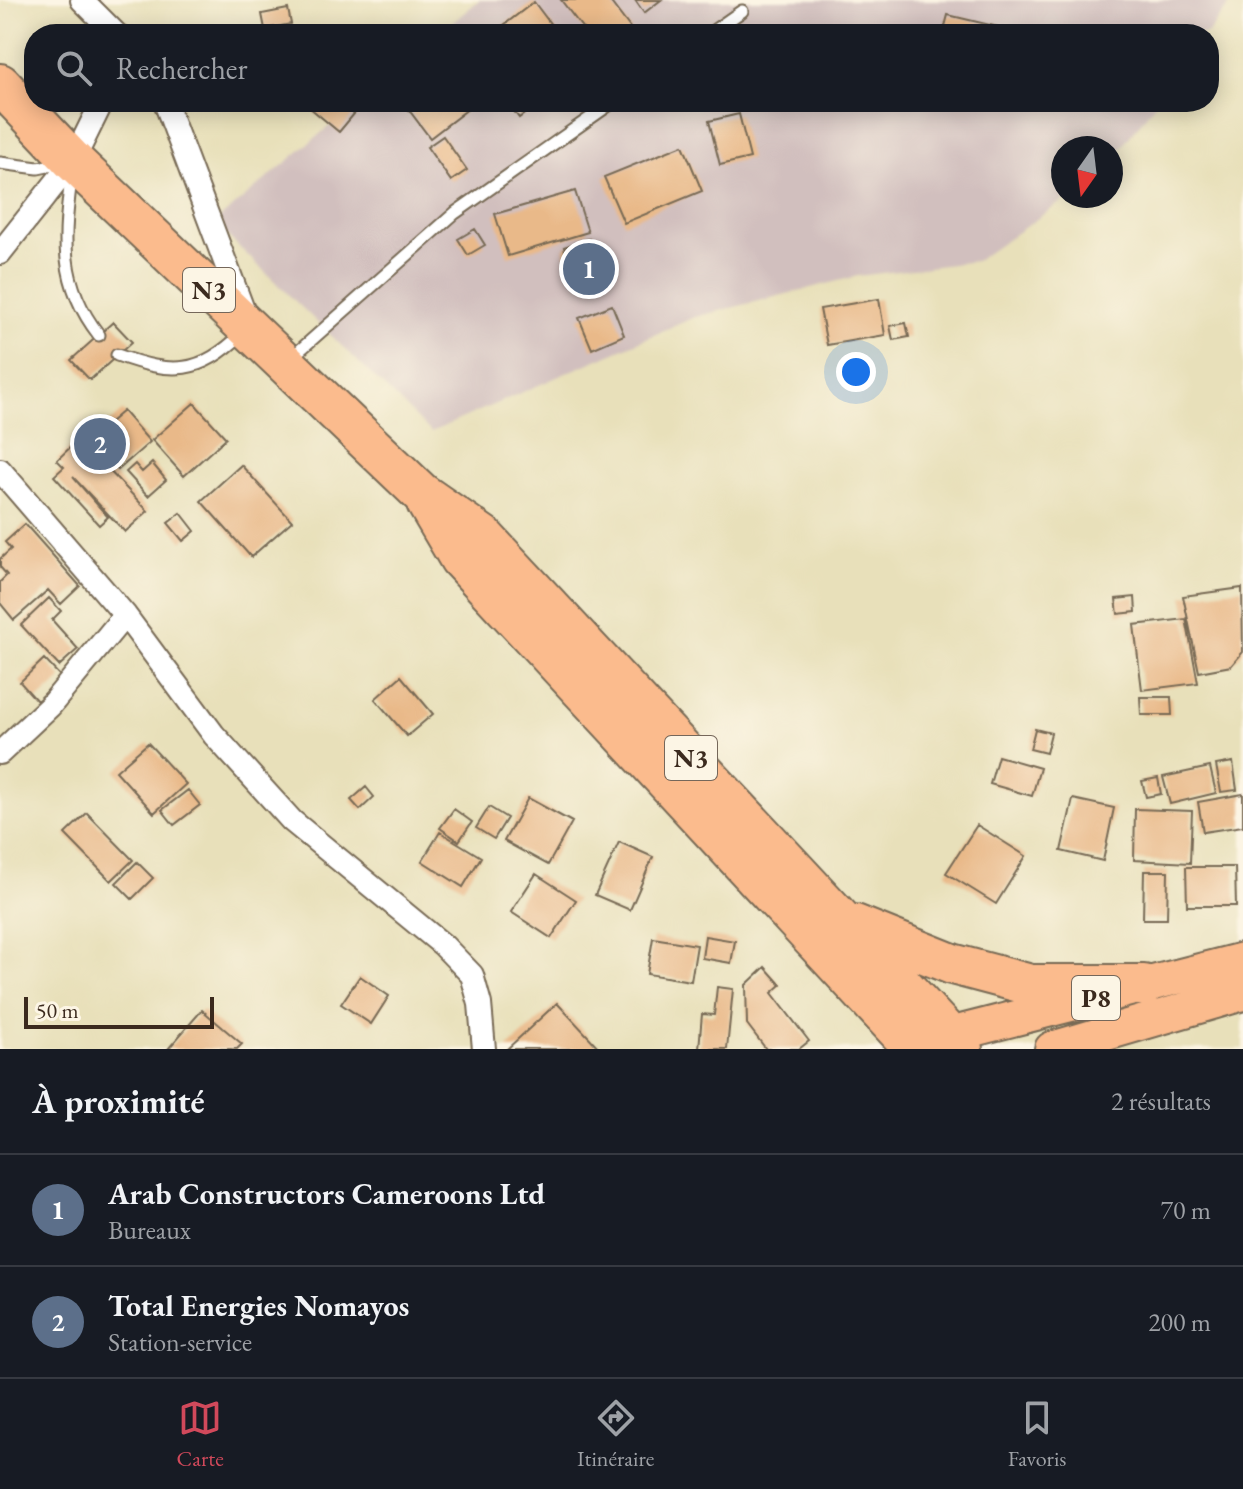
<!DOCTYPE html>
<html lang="fr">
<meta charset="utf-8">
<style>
:root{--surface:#171b24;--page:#20242c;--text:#f1f3f6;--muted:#9ea1a6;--line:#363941;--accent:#d1495b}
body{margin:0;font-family:"EB Garamond",serif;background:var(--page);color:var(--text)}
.compass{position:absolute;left:1051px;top:136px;width:72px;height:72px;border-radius:50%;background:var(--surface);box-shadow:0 4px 20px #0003;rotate:194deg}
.scale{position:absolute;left:24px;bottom:20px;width:190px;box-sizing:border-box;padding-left:8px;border:4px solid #3b2a1e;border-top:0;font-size:22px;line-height:28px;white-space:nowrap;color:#3b2a1e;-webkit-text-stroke:6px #fcf5e5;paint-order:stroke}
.you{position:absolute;left:856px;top:372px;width:28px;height:28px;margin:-20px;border:6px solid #fff;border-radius:50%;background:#1a73e8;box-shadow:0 0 0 12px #1a73e833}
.badge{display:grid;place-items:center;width:52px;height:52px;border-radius:50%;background:var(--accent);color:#fff;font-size:26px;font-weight:700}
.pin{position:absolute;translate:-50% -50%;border:4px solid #fff;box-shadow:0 2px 8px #0006}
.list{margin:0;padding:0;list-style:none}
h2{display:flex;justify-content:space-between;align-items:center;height:104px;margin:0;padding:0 32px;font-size:34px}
h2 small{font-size:26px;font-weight:400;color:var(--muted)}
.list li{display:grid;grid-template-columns:52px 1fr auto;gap:24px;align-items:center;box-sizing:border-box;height:112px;padding:0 32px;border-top:2px solid var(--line)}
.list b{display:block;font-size:30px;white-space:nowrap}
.list p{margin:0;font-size:26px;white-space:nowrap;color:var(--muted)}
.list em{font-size:26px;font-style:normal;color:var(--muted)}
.icon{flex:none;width:44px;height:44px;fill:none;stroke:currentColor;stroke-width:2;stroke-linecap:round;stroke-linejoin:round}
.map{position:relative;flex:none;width:1243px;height:1049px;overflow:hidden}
.search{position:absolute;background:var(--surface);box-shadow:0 4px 20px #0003;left:24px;right:24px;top:24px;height:88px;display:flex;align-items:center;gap:20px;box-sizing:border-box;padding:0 28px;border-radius:32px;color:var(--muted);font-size:30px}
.sheet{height:328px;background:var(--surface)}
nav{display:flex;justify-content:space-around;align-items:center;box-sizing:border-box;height:112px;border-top:2px solid var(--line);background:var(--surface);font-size:22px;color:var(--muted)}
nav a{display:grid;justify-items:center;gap:4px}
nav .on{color:var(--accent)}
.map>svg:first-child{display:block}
.industrial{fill:#d1bfbe}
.building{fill:#e9b989}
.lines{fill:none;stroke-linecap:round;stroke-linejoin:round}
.lane-casing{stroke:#786a55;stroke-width:15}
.street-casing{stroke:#786a55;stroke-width:26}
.primary-casing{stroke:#786a55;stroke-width:38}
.highway-casing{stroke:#786a55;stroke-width:44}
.lane{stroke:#fff;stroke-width:11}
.street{stroke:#fff;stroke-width:22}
.primary{stroke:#fbbb8d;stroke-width:34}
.highway{stroke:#fbbb8d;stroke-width:40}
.labels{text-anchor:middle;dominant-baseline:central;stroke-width:8;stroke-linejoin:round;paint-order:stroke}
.shield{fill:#fcf5e5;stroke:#75675a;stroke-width:2}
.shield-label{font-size:26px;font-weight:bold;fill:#3b2a1e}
</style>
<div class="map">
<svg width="1243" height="1049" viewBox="0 0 1243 1049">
<rect width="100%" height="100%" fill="#fcf5e5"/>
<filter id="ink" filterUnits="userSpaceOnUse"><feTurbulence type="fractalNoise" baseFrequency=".0125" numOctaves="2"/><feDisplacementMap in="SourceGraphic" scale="16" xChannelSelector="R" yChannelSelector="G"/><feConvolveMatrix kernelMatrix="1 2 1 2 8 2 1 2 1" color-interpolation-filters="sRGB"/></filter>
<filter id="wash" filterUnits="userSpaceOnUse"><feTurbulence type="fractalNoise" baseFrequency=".006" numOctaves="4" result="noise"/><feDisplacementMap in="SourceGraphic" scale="32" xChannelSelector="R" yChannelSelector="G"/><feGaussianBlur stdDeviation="1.8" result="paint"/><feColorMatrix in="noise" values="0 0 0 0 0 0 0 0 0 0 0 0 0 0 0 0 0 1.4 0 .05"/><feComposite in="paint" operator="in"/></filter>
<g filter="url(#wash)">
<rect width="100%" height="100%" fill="#e8e0ba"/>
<path class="industrial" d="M479,0H1233L1207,34H439Z
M358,102H1156L1111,161V148H1063V196H1070L976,261L858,276L695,317L431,432L214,223Z"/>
<g id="blocks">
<path class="building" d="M561,0H609L631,29L625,34H587Z
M635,0H661L644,13Z
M534,2L558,34H492Z
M288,9L291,24L265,29L262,14Z
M948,15L1024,33L1023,34H943Z
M303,102H364L339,132Z
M412,102H477L430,138L406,106Z
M507,102H528L532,108L519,118Z
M739,114L750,158L720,165L709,121Z
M443,136L467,170L451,181L427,147Z
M683,145L702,191L624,223L604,177Z
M575,191L588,232L508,256L495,214Z
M475,229L485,245L468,255L458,239Z
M589,239L592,249L566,256L564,247Z
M879,299L885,335L827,345L820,309Z
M612,305L624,335L592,349L579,318Z
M113,322L132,342L90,380L71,360Z
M906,323L909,337L893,340L890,326Z
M194,403L226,438L184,476L152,440Z
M123,411L150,442L118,470L91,438Z
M79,439L148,511L125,532L73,477L108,517L99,525L54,476L64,467L57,460Z
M152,463L166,480L148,496L126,472L135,464L142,472Z
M241,465L292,521L251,557L201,501Z
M181,513L195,531L183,541L168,523Z
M25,524L80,586L61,604L48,590L14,620L0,603V582L7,575L0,567V559L11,549L5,542Z
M1242,588L1243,652L1231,666L1199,672L1183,596Z
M1135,597L1136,612L1118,614L1116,599Z
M49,598L61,611L52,620L78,649L59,666L21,625Z
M1186,619L1198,683L1142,690L1134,625Z
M44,659L62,678L37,701L20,682Z
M401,676L433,714L407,736L375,699Z
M1140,697H1171L1172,715H1141Z
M1035,729L1051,733L1046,753L1030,749Z
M148,743L186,784L154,813L116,771Z
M998,756L1040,768L1032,796L990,784Z
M1233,762L1237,790L1221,792L1216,765Z
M1210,767L1216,793L1170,804L1163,777Z
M1158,778L1161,794L1146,797L1142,781Z
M366,787L374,797L360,810L351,800Z
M188,790L200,805L174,825L162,810Z
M1243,794V826L1203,832L1198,802Z
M528,798L572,822L548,865L504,841Z
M1073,799L1114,808L1103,861L1061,851Z
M489,807L507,818L494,839L476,828Z
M454,809L472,822L459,841L440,828Z
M1135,809L1192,811L1190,863L1134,860Z
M87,813L133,860L111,881L65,834Z
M977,825L1026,856L996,904L946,873Z
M440,832L481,857L463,887L422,861Z
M619,842L653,857L630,910L595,895Z
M137,862L153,878L132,899L116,883Z
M1186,867H1235L1236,906H1187Z
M1144,871H1168L1167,919H1143Z
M536,874L576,900L551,938L511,912Z
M705,936L735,941L731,963L702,958Z
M653,938L697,945L691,981L647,974Z
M765,967L781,985L772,993L809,1041L799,1049H766L747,1024L746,985Z
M360,976L389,996L371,1024L341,1004Z
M717,987L733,989L727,1049H699L702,1014L714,1015Z
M557,1003L600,1049H507Z
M202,1010L242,1044L237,1049H168Z"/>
</g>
</g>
<g filter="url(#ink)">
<use href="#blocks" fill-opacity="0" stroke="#786a55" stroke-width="2"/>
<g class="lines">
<defs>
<path id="lane" d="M709,34L742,11
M0,163L38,168L62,163
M72,171C64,235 57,281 99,335
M117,355C173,375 199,375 243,333
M291,358L455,213L613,102"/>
<path id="street" d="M82,0L116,34
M165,102L245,315
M0,253L73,161L102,102
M0,470L125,615L214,735L292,821L443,945L472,975L480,1004L484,1049
M0,753L50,706L125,615"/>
<path id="primary" d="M926,1041L1243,960
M1052,1049L1243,993"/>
<path id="highway" d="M0,84L73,161L421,493L483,536L962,1049
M427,503L460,559L915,1049
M855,925L952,964L1031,985H1144"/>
</defs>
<use href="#lane" class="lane-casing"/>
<use href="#street" class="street-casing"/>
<use href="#primary" class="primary-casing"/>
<use href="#highway" class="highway-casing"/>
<use href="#lane" class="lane"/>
<use href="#street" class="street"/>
<use href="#primary" class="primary"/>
<use href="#highway" class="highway"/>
</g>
</g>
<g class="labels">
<g class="shield">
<rect x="183" y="268" width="52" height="44" rx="6"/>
<rect x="665" y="736" width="52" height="44" rx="6"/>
<rect x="1072" y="976" width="48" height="44" rx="6"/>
</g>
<g class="shield-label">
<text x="209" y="290">N3</text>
<text x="691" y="758">N3</text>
<text x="1096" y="998">P8</text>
</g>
</g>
</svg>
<svg class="compass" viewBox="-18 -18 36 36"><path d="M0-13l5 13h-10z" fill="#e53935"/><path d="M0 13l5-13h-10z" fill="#9ea1a6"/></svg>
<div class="scale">50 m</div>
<div class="you"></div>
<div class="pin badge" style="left:589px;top:269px;background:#5c6f8a">1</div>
<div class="pin badge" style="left:100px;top:444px;background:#5c6f8a">2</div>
<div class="search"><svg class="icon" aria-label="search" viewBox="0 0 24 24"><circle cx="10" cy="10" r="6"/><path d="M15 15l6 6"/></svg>Rechercher</div>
</div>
<section class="sheet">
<h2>À proximité<small>2 résultats</small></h2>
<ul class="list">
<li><span class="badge" style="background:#5c6f8a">1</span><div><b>Arab Constructors Cameroons Ltd</b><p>Bureaux</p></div><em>70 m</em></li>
<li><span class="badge" style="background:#5c6f8a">2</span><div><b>Total Energies Nomayos</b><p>Station-service</p></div><em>200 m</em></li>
</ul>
</section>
<nav>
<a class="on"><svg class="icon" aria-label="map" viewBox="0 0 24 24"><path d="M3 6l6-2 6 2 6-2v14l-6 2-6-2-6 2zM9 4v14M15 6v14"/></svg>Carte</a>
<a><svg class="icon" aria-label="directions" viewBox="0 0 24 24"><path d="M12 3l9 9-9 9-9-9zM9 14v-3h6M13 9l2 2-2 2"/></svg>Itinéraire</a>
<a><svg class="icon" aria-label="saved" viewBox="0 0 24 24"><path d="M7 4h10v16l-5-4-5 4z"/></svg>Favoris</a>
</nav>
